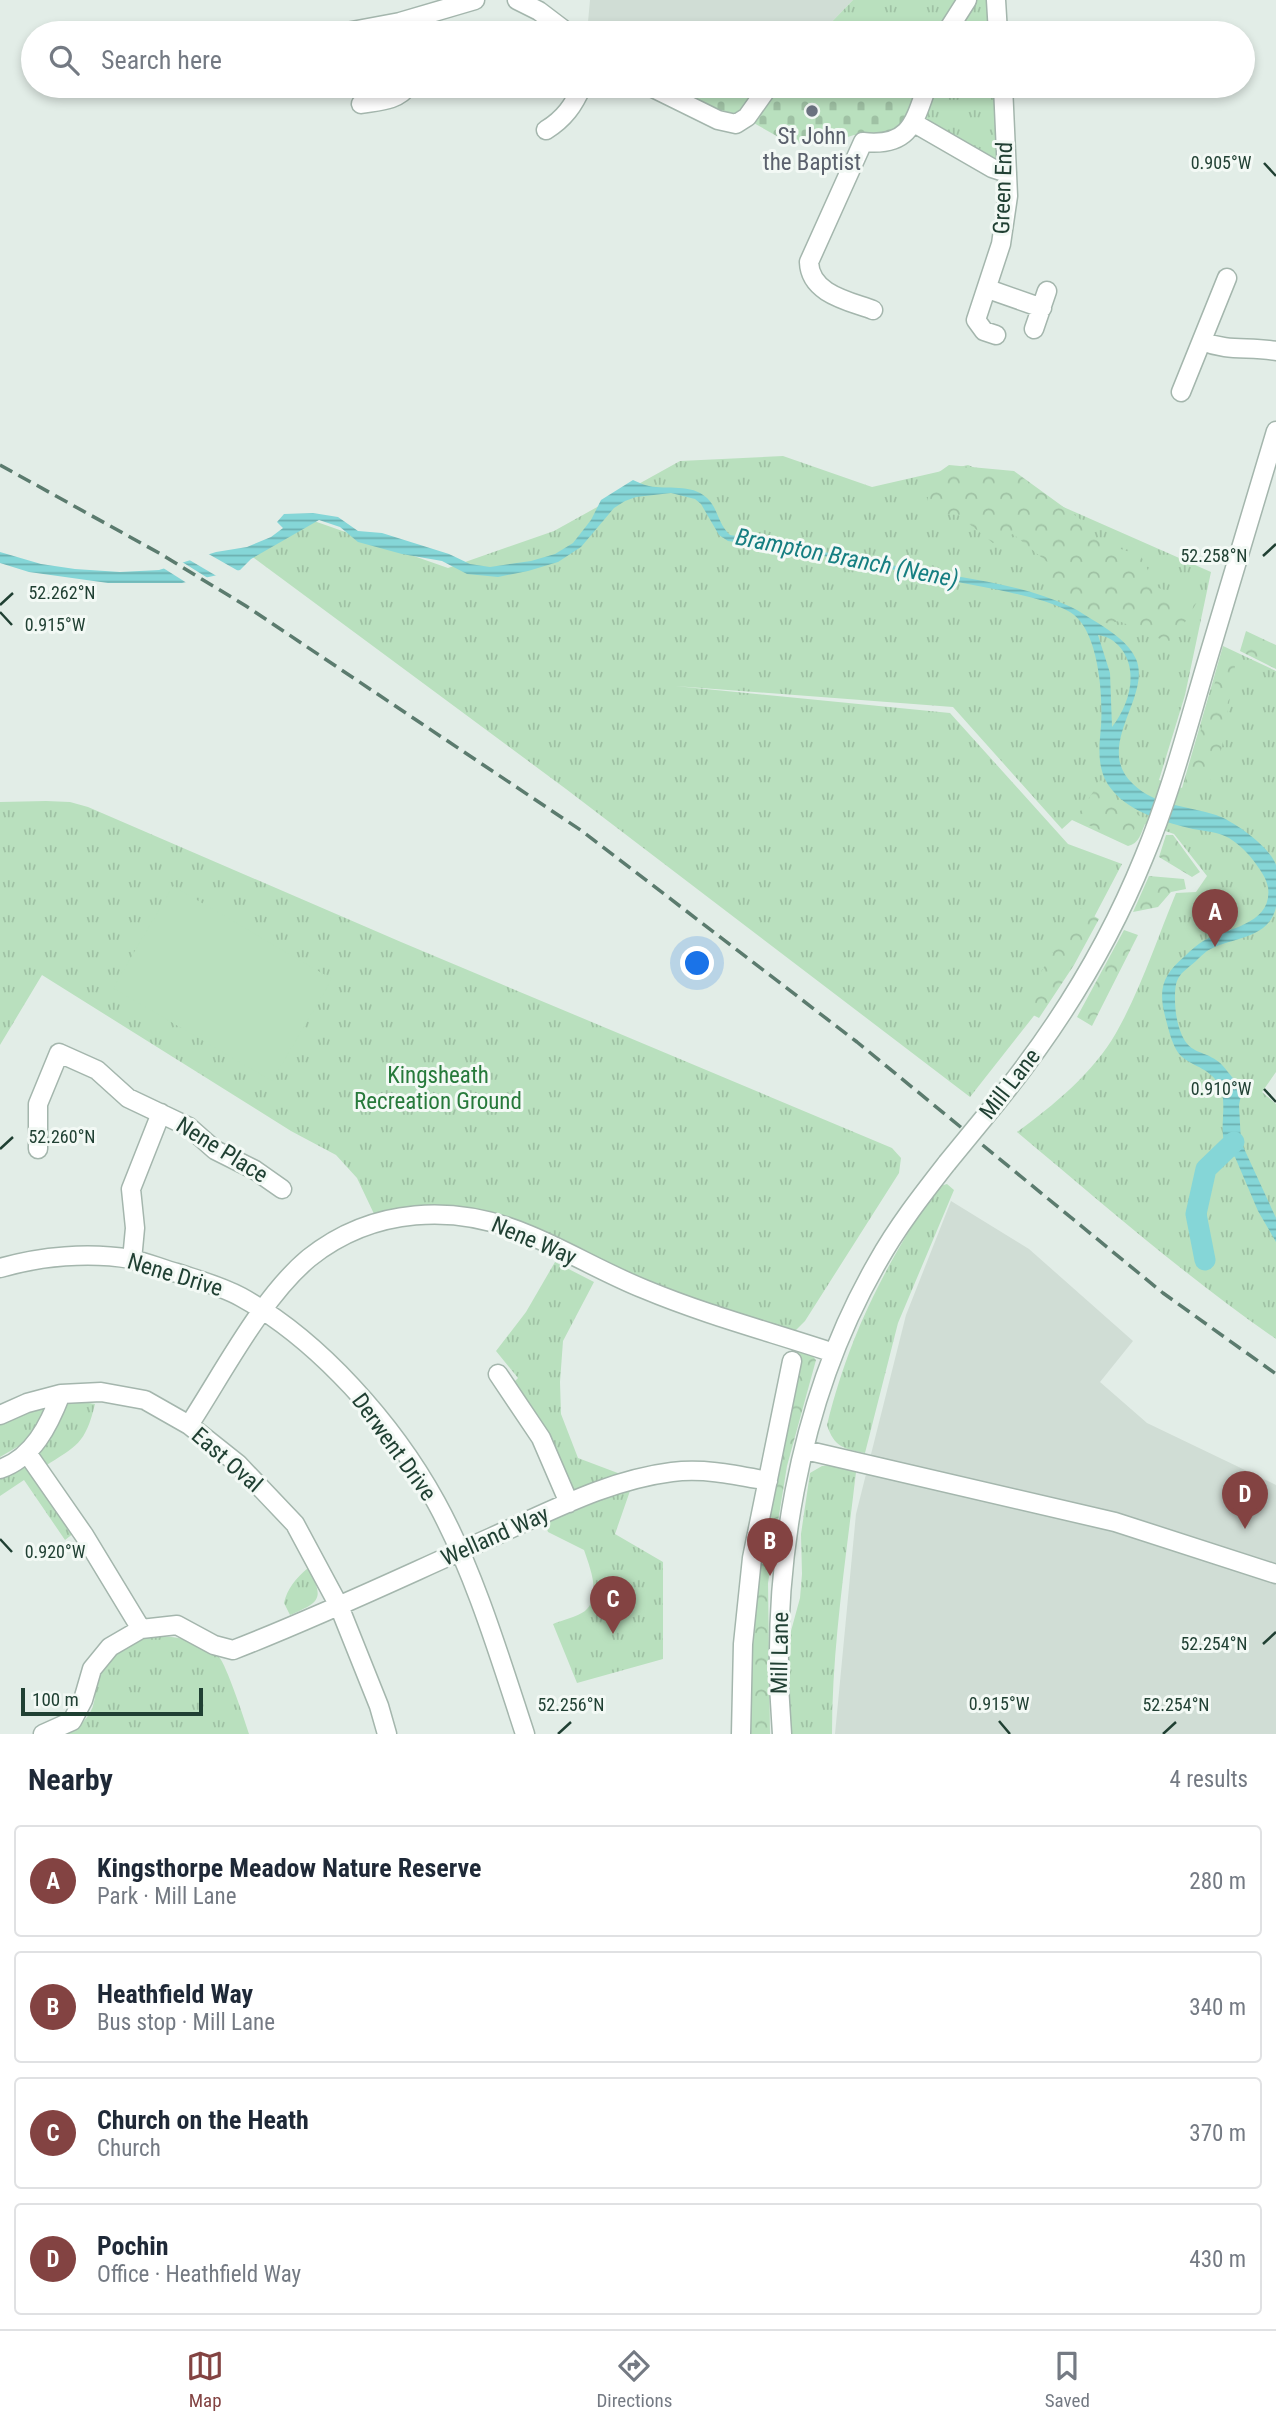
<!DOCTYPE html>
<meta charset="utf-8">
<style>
:root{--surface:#fff;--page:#f6f6f7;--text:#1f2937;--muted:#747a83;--line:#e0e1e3;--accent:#834342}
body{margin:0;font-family:"Roboto Condensed",sans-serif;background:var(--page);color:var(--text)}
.scale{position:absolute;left:21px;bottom:18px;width:182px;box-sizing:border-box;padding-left:7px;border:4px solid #204033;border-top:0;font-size:19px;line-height:24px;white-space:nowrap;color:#204033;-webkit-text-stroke:5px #f3f9f5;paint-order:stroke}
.you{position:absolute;left:698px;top:964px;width:24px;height:24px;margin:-18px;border:5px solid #fff;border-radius:50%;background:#1a73e8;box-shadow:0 0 0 10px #1a73e833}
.badge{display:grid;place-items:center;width:46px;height:46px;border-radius:50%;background:var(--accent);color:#fff;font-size:23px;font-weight:700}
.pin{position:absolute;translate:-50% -58px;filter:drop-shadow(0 2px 4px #0008)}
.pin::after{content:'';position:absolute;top:37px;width:24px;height:21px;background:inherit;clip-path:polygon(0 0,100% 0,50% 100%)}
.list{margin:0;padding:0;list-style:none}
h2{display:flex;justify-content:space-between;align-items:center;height:91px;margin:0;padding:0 28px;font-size:30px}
h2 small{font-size:23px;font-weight:400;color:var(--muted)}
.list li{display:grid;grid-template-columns:46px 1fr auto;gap:21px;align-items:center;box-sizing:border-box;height:112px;margin:0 14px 14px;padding:0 14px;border:2px solid var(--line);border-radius:7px}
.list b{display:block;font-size:26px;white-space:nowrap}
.list p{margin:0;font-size:23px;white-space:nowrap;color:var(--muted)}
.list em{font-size:23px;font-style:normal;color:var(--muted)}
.icon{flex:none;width:38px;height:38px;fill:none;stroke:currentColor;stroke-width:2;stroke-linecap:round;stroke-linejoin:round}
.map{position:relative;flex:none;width:1276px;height:1734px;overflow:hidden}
.search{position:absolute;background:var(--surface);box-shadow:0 4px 10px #0003;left:21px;right:21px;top:21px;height:77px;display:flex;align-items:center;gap:18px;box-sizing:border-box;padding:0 24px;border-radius:38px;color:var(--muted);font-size:26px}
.sheet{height:595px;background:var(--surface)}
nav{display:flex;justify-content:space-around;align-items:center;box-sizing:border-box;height:98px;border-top:2px solid var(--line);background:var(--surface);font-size:19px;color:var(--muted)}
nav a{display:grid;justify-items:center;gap:4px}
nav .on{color:var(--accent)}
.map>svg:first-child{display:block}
.built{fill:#d0ddd5}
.grass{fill:url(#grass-tufts)}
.forest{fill:url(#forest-crowns)}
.cemetery{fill:url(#cemetery-stones)}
.garden{fill:#b9e0be}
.water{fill:url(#water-rules);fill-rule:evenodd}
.pier{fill:#e2ede7}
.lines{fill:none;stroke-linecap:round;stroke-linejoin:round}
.river{stroke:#85d6d7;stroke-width:21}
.minor-casing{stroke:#a4b6ad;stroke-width:21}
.minor{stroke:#fff;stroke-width:18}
.rail{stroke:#5b7b6e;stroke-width:3.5;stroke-dasharray:14 7;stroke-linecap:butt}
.minor-bridge-casing{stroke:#a4b6ad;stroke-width:21;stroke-linecap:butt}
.minor-bridge{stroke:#fff;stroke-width:18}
.ticks{fill:none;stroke:#204033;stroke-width:2.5}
.worship-dot{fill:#6b7280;stroke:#f3f9f5;stroke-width:2.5}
.labels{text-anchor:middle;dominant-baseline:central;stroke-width:6;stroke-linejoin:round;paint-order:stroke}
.worship-label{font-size:23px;fill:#5b616d;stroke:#f3f9f5}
.street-label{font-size:23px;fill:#204033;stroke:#f3f9f5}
.park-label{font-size:23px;fill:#277a3b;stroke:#f3f9f5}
.water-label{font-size:24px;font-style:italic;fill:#157e81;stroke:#f3f9f5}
.ticks-label{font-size:18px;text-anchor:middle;fill:#204033;stroke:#f3f9f5;stroke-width:6;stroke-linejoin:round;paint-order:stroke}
</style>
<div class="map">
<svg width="1276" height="1734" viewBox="0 0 1276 1734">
<defs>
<pattern id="grass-tufts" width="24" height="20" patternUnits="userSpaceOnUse" patternTransform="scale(1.75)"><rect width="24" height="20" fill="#b9e0be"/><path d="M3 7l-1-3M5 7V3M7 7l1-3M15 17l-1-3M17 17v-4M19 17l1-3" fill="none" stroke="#9fc1a4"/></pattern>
<pattern id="forest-crowns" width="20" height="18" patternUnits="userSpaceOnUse" patternTransform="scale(1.75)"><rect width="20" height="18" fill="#b9e0be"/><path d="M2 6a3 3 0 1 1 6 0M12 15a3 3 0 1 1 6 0" fill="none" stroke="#9fc1a4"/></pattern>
<pattern id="cemetery-stones" width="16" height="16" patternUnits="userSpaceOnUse" patternTransform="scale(1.75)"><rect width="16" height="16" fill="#b9e0be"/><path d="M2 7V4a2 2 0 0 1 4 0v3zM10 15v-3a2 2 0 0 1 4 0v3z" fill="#9fc1a4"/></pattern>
<pattern id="water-rules" width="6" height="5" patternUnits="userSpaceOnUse" patternTransform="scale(1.75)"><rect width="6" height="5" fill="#85d6d7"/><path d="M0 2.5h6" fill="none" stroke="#6cafaf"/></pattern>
</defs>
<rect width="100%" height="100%" fill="#e2ede7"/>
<path class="built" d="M590,0H853L821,33H722L692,24L688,33H587Z
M951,1201L1029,1249L1133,1341L1100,1382L1147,1423L1276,1485V1734H835L856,1514L906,1315Z"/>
<path class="grass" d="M853,0H962L933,33H821Z
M974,0H991L993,33H954Z
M931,86H996L997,158L993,159L923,119Z
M783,456L872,487L968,465L1211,572L1185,695L1159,780L1182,788L1223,646L1276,671V1072L1262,1092L1276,1104V1339C1185,1276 1102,1203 1017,1132C1054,1105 1093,1073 1116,1033C1141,989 1157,939 1176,893L1196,892L1207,876L1174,834L1145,824C1141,833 1139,844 1128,846L1072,820L1062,829L953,707L675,686L950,713L1068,844L1122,864L1059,984L970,1097L566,789L250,555L314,521L448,568L554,531L680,461Z
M46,801L70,802L88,807L401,942L892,1148L901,1158L899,1173L805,1321L795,1331L671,1294L526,1227L375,1216L357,1178L336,1155L291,1131L42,975L0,1045V802Z
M947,1184L954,1190L898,1323L865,1453C844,1449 834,1447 827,1425C850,1332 885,1266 937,1187Z
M555,1262L594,1282L563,1341L560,1382L561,1414L578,1458L623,1475L578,1493L567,1489L511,1385L518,1378L496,1351L526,1312Z
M83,1402L95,1404C85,1445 77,1445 44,1467L35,1452L66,1404Z
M42,1403L47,1410L29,1440L0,1457V1422Z
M22,1460L74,1533L65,1540L24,1480L0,1496V1471Z
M835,1465L856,1472C846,1558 832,1647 832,1734H790L787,1673L788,1642L800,1598L802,1574L801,1534L810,1473L822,1466Z
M631,1488L615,1534L663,1562V1659L577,1683L553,1624C562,1620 577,1617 585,1611C602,1596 590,1568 584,1550L548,1532L545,1523Z
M308,1568C325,1599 320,1602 290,1615L284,1603C287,1589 296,1578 308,1568Z
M151,1636C174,1636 202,1639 219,1657C226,1664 245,1721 249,1734H66C79,1727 91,1717 94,1702C96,1695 94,1686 96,1679C105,1655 128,1642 151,1636Z"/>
<path class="forest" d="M949,465L1014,471L1080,519L1098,541L1141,556L1156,587L1197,602L1172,644L1119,621L1108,624L1051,590L1052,566L1013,534L993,543L958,515L925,513L932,477Z
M1246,631L1276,645V669L1240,651Z
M1221,662L1235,666L1222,747L1208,786L1184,787Z
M1101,780L1114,799L1141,817L1127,842L1075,819Z
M1166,835H1173L1200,872L1192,877L1159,857Z
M1149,876L1184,879L1186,889L1171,892L1158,907L1133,912Z
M1080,908L1099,919L1074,965L1039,1018L1019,1008Z
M1124,930L1138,935L1092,1026L1077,1017Z
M794,1345L808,1351L816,1360L787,1466L768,1583L770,1734H745V1647L793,1366Z"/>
<path class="cemetery" d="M670,86H761L747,106L734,115L724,114Z
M777,86H922L902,127L886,135H854L829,143H802L782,139L752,122Z"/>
<path class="garden" d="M173,886L332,979L272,1081L113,988Z"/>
<path class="water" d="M633,480C638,482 644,485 649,486C667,490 691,483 707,498C718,508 718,524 730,535C785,545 841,555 896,566C954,577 1017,582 1071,607C1080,611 1089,618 1098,623C1112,632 1129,643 1136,659C1152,697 1093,746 1133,784C1155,806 1189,806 1216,815C1234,821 1270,847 1276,865C1276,872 1276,900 1276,907C1269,940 1229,937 1207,951C1203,954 1199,958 1196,961C1178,976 1175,977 1175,1000C1175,1013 1178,1030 1185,1041C1193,1053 1205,1052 1216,1060C1223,1064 1228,1073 1234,1079L1240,1080L1243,1085L1239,1105L1241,1142L1276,1218V1242L1258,1211L1235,1157C1211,1142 1232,1104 1218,1083C1206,1065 1187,1066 1177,1051C1171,1041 1168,1027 1165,1016C1158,988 1163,975 1185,956C1191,950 1198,944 1205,940C1229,928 1273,924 1268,887C1266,878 1261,871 1256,864C1249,854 1239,844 1229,838C1218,832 1205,831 1193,829C1167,823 1130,812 1113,791C1096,772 1099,749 1101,726C1103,696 1099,629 1070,612C1051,601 1021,595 999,590L797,551L728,541L719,535L701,504L695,499L671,493L636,497L625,501L614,508L581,547L558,562L528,571L498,577L467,574L442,561L402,554L358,542L340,527L319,520L251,559L240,570L182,583H108L29,572L0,563V552L41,564L75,569L120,572L159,570L216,552L247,547L271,537L283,528L277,522L284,514L313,513L338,517L358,531L382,533L449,554L470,564L490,567L531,561L555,554L573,543L591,520L601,500ZM1098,635C1106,636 1112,639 1118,645C1140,668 1130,704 1112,727L1110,673Z"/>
<path class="pier" d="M205,552L242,573L220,578L186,558Z
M179,560L211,580L190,585L160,566Z"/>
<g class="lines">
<path class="river" d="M1205,1260L1196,1214L1206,1169L1234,1142"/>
<defs>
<path id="minor" d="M517,0L539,11L568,33
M996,0L998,33
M341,33L400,22L475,0
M946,33L967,0
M649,86L718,120L736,124L747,117L769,86
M361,104C378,101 398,101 408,86
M914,123L992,168L1007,173
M546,130C564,119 574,105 582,86
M988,289L1042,308
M873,310C849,301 810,294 809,262L863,142C909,147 914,124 927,86
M1034,329L1047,291
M996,335L984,331L976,320L1001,244L1008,196L1003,86
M1202,341C1229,352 1248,346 1276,351
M1181,392L1227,278
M997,1102C1058,1027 1108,946 1144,857C1170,795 1187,729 1206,665C1229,587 1253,509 1276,431
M38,1149V1104L59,1053L97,1070L128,1098L189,1127L215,1150L255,1170L282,1189
M132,1260L135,1228L131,1189L161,1113
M0,1268C41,1256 89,1252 131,1259C146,1262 162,1269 177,1273C198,1280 221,1286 241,1297C319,1340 393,1424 436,1502C474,1571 500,1658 525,1734
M498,1374L541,1438L569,1503
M0,1415L27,1403L61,1394L101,1392L145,1400L189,1425L238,1464L295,1524L339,1606L379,1706L387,1734
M189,1425C223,1373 262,1297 309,1258C373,1207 455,1203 529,1235C568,1251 604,1273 644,1289C706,1315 771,1332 834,1353
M805,1450L1115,1522L1276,1574
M27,1453L84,1535L141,1629
M0,1469C33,1458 49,1425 61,1394
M43,1734L72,1721L83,1700L92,1669L110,1647L141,1629L177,1625L214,1645L233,1650C321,1616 406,1575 492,1537C551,1511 608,1480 672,1472C705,1468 736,1475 768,1481
M741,1734L743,1644L752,1558L792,1361
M782,1734C769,1575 797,1402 877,1263C897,1227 922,1195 947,1163"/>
</defs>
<use href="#minor" class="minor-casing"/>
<use href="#minor" class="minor"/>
<path class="rail" d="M0,465L159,553L246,606L582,831L857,1042L1163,1293L1276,1374"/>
<defs>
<path id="minor-bridge" d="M947,1163L997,1102"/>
</defs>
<use href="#minor-bridge" class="minor-bridge-casing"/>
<use href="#minor-bridge" class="minor-bridge"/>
</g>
<path class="ticks" d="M1264,163L1276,176M1263,556L1276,544M0,605L13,593M0,612L12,625M1264,1089L1276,1102M0,1149L13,1137M0,1539L12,1552M1263,1644L1276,1632M999,1721L1010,1734M558,1734L571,1722M1163,1734L1176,1722"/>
<circle class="worship-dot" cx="812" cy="111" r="7"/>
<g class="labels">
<g class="worship-label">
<text x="812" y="136">St John<tspan x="812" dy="26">the Baptist</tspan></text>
</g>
<g class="street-label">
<text transform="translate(1003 188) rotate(-88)">Green End</text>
<text transform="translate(1010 1084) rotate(-52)">Mill Lane</text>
<text transform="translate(222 1150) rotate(32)">Nene Place</text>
<text transform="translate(534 1241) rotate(23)">Nene Way</text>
<text transform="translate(175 1275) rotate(17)">Nene Drive</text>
<text transform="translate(394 1447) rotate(54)">Derwent Drive</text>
<text transform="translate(227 1460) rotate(41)">East Oval</text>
<text transform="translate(495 1536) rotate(-24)">Welland Way</text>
<text transform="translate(780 1653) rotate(-89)">Mill Lane</text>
</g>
<g class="park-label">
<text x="438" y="1075">Kingsheath<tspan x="438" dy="26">Recreation Ground</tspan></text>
</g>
<g class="water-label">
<text transform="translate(847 558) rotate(11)">Brampton Branch (Nene)</text>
</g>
</g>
<g class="ticks-label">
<text x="1221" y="169">0.905°W</text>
<text x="1214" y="562">52.258°N</text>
<text x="62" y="599">52.262°N</text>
<text x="55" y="631">0.915°W</text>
<text x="1221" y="1095">0.910°W</text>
<text x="62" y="1143">52.260°N</text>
<text x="55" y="1558">0.920°W</text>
<text x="1214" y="1650">52.254°N</text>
<text x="999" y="1710">0.915°W</text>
<text x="571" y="1711">52.256°N</text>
<text x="1176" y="1711">52.254°N</text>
</g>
</svg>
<div class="scale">100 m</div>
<div class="you"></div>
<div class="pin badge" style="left:1215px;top:947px">A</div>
<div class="pin badge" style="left:770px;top:1576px">B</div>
<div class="pin badge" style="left:613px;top:1634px">C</div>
<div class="pin badge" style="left:1245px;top:1529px">D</div>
<div class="search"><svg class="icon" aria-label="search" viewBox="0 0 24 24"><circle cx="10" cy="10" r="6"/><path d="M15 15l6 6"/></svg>Search here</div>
</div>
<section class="sheet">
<h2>Nearby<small>4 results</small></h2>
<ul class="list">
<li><span class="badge">A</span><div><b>Kingsthorpe Meadow Nature Reserve</b><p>Park · Mill Lane</p></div><em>280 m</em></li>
<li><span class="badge">B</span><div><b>Heathfield Way</b><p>Bus stop · Mill Lane</p></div><em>340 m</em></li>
<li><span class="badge">C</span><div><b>Church on the Heath</b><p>Church</p></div><em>370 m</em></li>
<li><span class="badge">D</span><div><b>Pochin</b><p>Office · Heathfield Way</p></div><em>430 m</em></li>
</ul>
</section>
<nav>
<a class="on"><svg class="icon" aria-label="map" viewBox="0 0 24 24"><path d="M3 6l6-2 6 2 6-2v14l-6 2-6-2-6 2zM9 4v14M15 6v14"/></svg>Map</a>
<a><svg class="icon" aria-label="directions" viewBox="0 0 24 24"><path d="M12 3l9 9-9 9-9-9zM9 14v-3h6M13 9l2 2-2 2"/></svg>Directions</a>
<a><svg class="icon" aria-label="saved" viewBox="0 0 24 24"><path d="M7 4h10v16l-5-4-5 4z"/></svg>Saved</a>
</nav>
